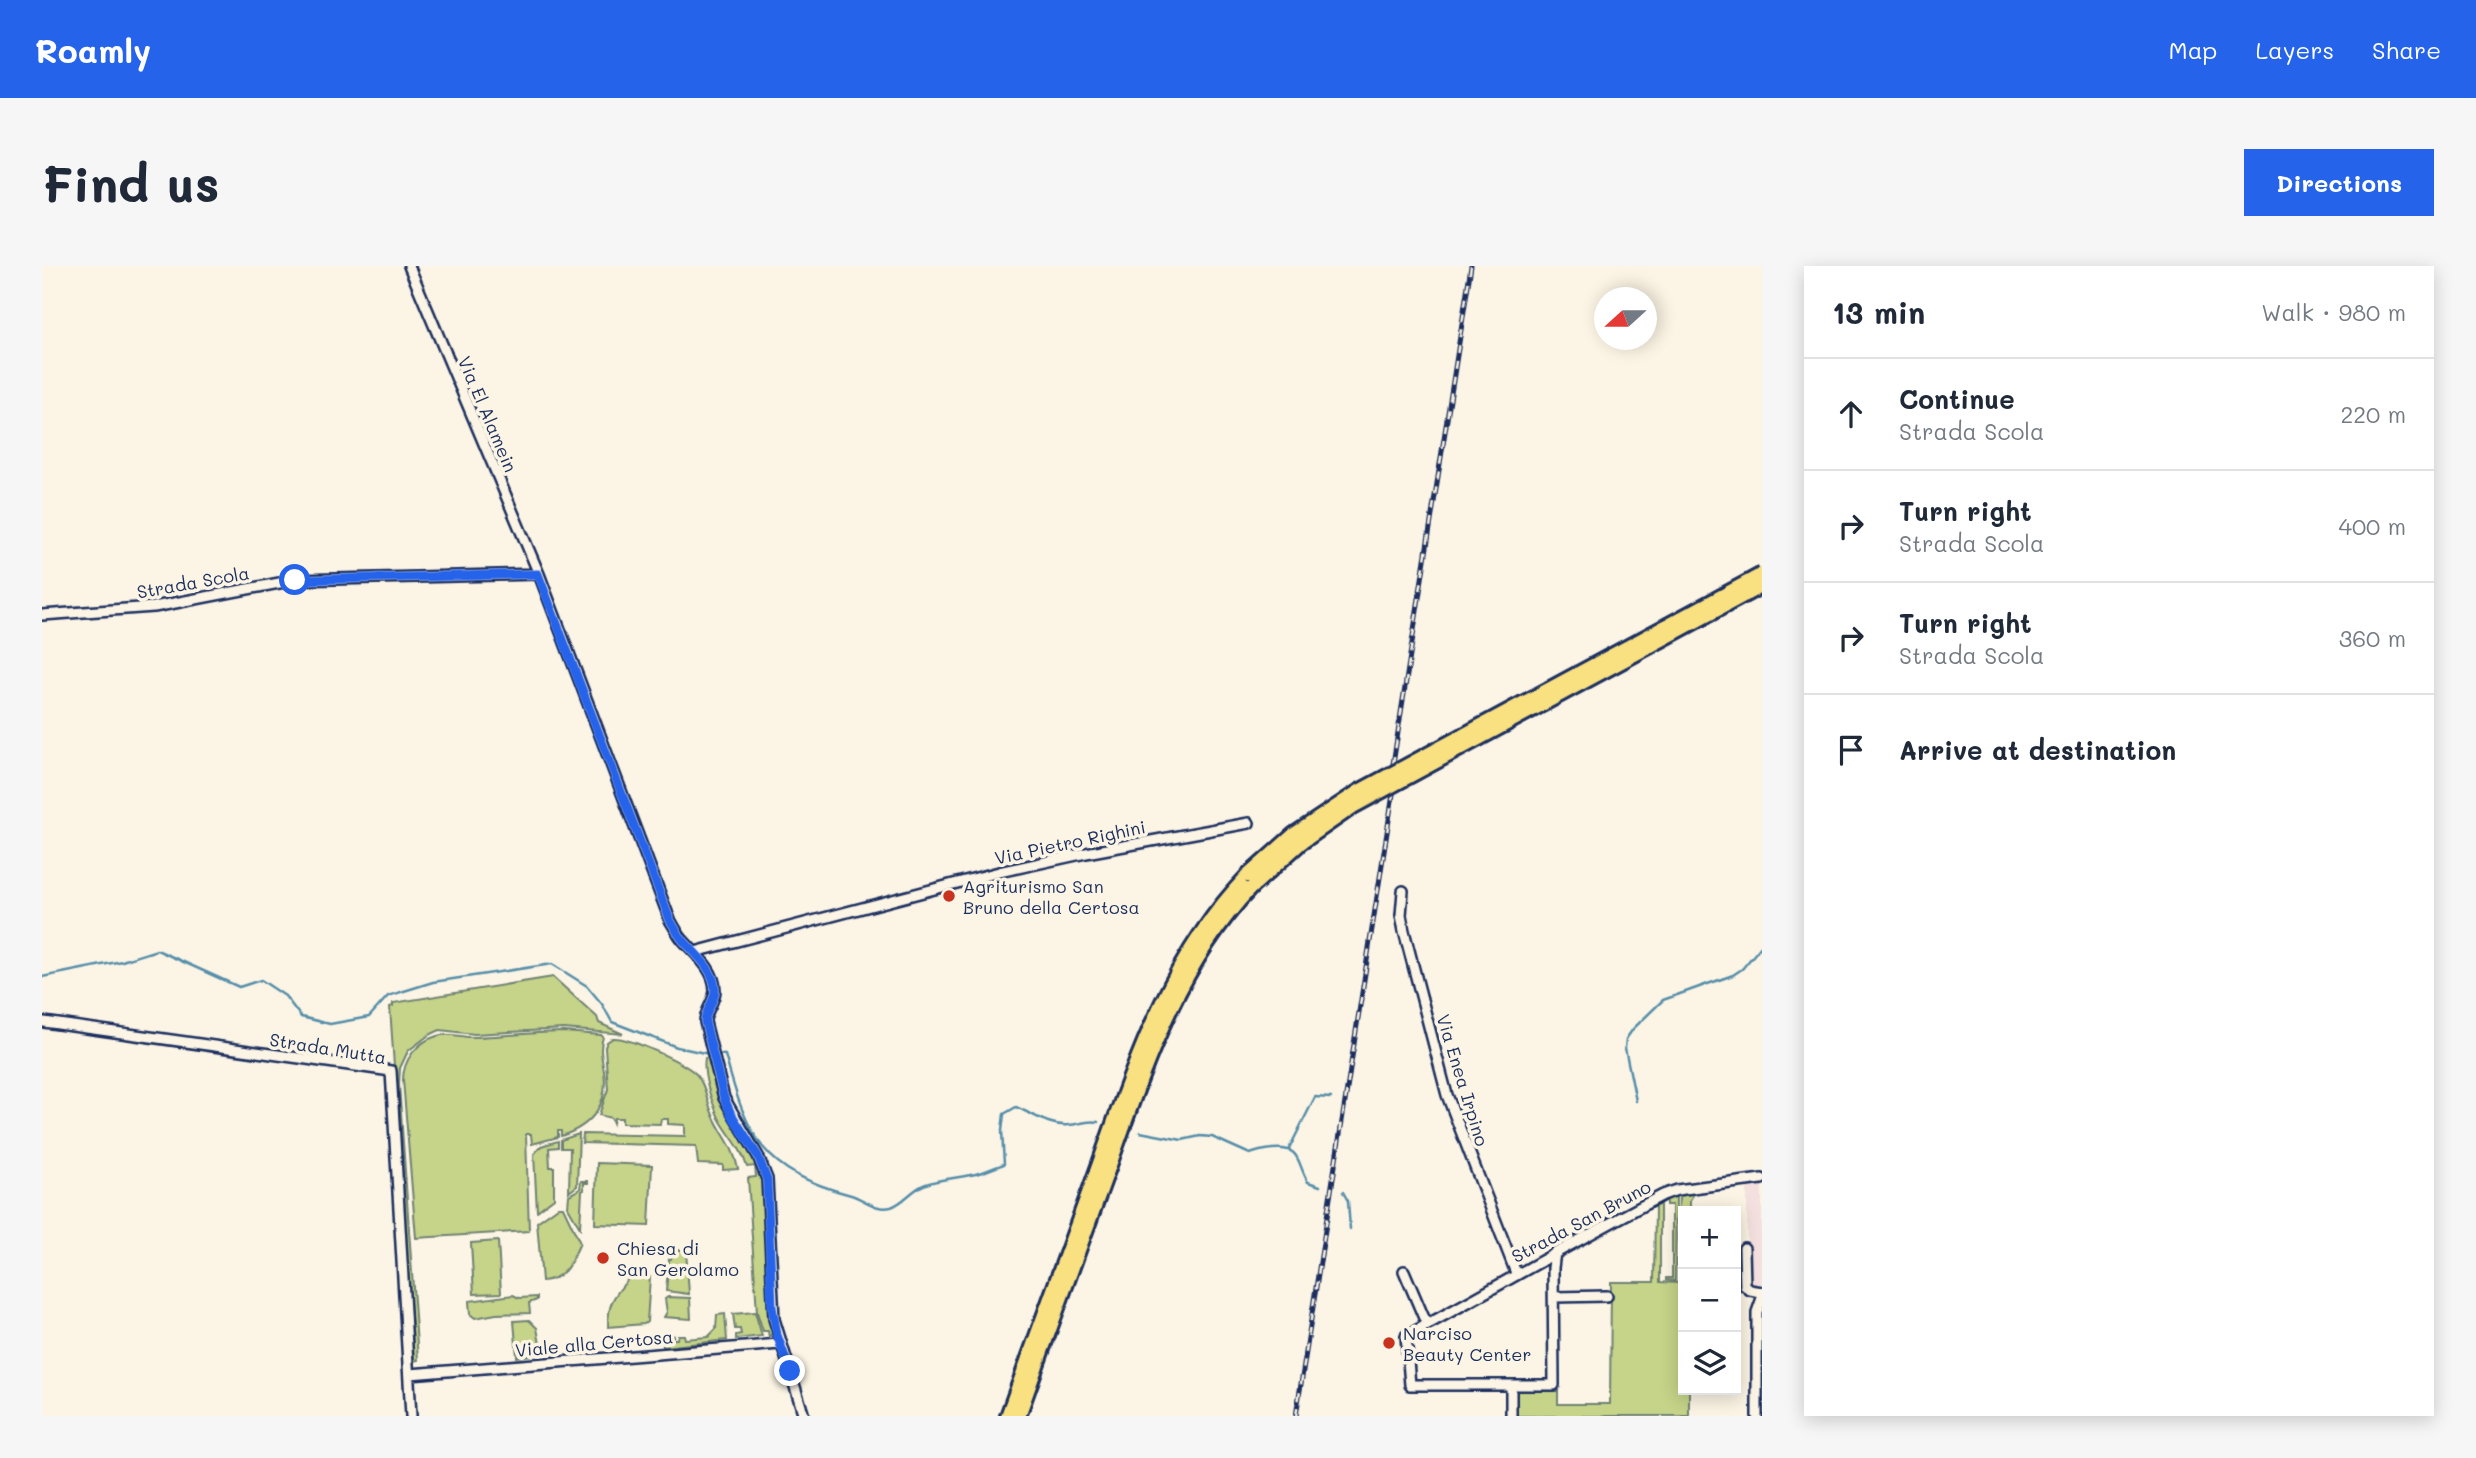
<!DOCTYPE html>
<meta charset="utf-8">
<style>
:root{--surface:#fff;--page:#f6f6f7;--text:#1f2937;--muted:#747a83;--line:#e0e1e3;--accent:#2563eb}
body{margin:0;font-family:Mali,sans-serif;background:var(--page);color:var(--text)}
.controls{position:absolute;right:21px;bottom:21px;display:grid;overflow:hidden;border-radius:0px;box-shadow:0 4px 18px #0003}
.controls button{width:63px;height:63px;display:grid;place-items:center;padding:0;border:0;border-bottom:2px solid var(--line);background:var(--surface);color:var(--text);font:35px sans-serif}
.compass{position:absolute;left:1552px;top:21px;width:63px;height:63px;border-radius:50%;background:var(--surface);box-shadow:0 4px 18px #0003;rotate:249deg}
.stop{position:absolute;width:21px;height:21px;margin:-16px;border:5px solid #2563eb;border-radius:50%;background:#fff}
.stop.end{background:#2563eb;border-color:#fff;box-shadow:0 2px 7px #0008}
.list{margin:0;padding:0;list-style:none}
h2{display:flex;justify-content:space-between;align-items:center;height:91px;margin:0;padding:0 28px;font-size:30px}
h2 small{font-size:23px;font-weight:400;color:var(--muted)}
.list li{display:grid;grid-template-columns:46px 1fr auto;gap:21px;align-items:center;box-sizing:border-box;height:112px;padding:0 28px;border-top:2px solid var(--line)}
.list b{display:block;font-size:26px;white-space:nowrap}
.list p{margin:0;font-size:23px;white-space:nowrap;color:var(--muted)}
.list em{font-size:23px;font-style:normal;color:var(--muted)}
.icon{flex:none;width:38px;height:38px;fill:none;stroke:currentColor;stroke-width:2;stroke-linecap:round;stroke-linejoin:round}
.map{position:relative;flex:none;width:1720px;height:1150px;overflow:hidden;border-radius:0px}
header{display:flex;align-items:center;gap:42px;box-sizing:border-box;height:98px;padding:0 35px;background:var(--accent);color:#fff}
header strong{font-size:33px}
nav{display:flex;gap:38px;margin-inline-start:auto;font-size:24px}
.intro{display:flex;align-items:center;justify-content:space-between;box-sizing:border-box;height:168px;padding:0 42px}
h1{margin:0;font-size:49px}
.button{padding:18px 32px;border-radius:0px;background:var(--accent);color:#fff;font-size:24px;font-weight:700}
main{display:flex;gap:42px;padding:0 42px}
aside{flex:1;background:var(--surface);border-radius:0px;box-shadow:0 4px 18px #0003}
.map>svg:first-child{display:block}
.built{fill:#f3e0df}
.green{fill:#c5d488;stroke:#708273;stroke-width:2}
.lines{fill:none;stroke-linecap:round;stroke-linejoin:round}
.stream{stroke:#578eaa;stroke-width:2.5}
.minor-casing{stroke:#1b2f5e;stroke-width:14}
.highway-casing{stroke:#1b2f5e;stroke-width:18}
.minor{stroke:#fcf5e5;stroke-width:9}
.highway{stroke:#f9e181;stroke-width:12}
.rail-casing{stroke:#1b2f5e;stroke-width:5}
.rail{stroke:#fcf5e5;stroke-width:2.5;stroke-dasharray:8;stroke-linecap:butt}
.highway-bridge-casing{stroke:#1b2f5e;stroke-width:18;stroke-linecap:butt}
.highway-bridge{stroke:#f9e181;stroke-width:12}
.route{stroke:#2563eb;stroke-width:9}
.poi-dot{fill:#c8321e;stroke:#fcf5e5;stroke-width:2.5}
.labels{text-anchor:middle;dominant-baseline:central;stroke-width:7;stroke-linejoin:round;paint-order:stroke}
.street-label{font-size:18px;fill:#1b2f5e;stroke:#fcf5e5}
.poi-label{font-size:18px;fill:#1b2f5e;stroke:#fcf5e5;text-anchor:start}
</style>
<header>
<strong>Roamly</strong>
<nav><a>Map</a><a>Layers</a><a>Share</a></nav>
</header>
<div class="intro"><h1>Find us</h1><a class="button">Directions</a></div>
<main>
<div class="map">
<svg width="1720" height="1150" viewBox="0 0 1720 1150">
<rect width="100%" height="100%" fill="#fcf5e5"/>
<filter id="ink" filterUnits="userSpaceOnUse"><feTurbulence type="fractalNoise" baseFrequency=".0143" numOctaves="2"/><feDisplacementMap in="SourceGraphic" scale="14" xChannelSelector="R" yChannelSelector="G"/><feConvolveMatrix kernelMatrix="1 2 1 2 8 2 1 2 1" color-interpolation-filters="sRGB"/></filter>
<g filter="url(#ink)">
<path class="built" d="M1720,916V1021L1712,1022L1708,1021L1705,1014V918Z"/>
<path class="green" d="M511,711L555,751L557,757L581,768L522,763L432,768L398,764L387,769L366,785L358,802L357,818L376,1094L372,1095L348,741L351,740V737Z
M522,766L559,769L561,771C557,783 560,793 562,805C567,838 550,860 519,870V865H516V871L490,878L489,868H484L487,965L374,972L361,814C361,794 375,776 395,770C405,766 418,771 428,771C459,771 490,766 522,766Z
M571,772C587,771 644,797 655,809C664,820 665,836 671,849C680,870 691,878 696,903L681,904V899L656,898L654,880L540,877L541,868L643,870V859L626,858V853H619L618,858L580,857V852H572L571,857L569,852L557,849L566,823L563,781L565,776Z
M668,791L681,837L714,891L721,910L726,1024L731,1065L727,1072L726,1065H721L715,1046L706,912L714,911L713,900L705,901C700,882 686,869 677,852C670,836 660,810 663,792Z
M537,868L535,920L527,926L528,882H519V874Z
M516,875V881L507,882L508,901H512V932L495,945L492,888L499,880Z
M555,897L610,899L607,960L553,958Z
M539,915H546V917H542V924L540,925L538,962L526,941L527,929L538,923Z
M1650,925L1653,926L1648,934V945H1641V1124H1647V1150H1471V1125H1516V1138H1568L1569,1016H1612L1613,940L1618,939V1016L1636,1017L1637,928Z
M1634,929L1633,1015L1624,1014V1012H1630V939H1624V935Z
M516,941H521L538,977C529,996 524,1013 500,1015L495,956Z
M456,975L459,1027L432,1028L429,977Z
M630,984H644L647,1028L624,1025L627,993H629Z
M591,1010L608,1011L605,1056L602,1058L566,1061C566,1036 572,1030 587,1012Z
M471,1029L477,1032L495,1031V1034L487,1037L488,1047L454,1048L433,1052L428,1048L427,1035Z
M626,1031L648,1032L649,1053L622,1051L625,1046L623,1033Z
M713,1046L720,1070L694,1073V1069L699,1068L698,1063H693L691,1048Z
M683,1048L685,1074L621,1081V1069H631V1073H635L636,1069H642L643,1073L666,1071L674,1063L675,1049Z
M487,1054L495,1062L498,1078L490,1079L491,1089L475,1091L472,1055Z"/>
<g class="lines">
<path class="stream" d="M0,711L80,695L115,684L197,721L219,714L243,730L259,751L288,758L327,751L346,730L391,716L510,698L545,720L560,738L570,756L635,781L667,788
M674,788L683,789C706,873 720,905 809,929C822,933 834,945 849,941C862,937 871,922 884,918C901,912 920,912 937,907C945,905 953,901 962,898L960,865L962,848L974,841C991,848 1008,861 1027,859C1038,858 1045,854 1056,856
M1594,835L1583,782L1584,773L1591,763L1621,734L1691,709L1700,703L1720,679
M1098,866L1140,874L1158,870L1170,871L1208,888C1216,885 1222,884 1230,883C1260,880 1254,896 1266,916L1278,920
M1247,883L1273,831L1289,832
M1301,926L1306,935L1308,963"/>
<defs>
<path id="minor" d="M367,0L497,308
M0,349L112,341L253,314L497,308L628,654C632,660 635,667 640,673C652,687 673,703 673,724C673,736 663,744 663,756L682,832L716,890L725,913L732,1053L762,1150
M1361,625L1359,649L1362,665L1405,829L1474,1007
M653,686L957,606L1044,587L1207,557
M2,756L349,805L369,1150
M1702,982L1703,1020L1708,1024L1720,1026
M1513,986L1511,1002L1512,1119H1368L1364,1070C1450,1024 1534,974 1621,929L1635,924L1720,913
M1362,1005L1385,1059
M1512,1031L1565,1030
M368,1108L738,1078
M1469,1150V1119
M1715,1150V1046L1720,1032"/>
<path id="highway" d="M965,1150C995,1067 1026,983 1056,900C1093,796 1126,692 1205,610
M977,1150C1006,1068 1036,986 1066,905C1102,804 1134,702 1209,622"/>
</defs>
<use href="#minor" class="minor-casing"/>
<use href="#highway" class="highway-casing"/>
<use href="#minor" class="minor"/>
<use href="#highway" class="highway"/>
<defs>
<path id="rail" d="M1351,498L1429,0
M1254,1150L1351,528"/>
</defs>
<use href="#rail" class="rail-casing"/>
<use href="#rail" class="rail"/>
<defs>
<path id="highway-bridge" d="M1205,610L1252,568L1317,525L1720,308
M1209,622L1259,577L1311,541L1720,320"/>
</defs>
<use href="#highway-bridge" class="highway-bridge-casing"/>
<use href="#highway-bridge" class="highway-bridge"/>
</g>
</g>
<g class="lines" filter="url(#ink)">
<path class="route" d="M253,314L496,308L628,654C632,660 635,667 640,673C652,687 673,703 673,724C673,736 663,744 663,756L682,832L689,848L716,890L725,914L730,1041L735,1069L748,1105"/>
</g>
<g class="poi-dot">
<circle cx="907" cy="630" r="7"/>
<circle cx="561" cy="992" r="7"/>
<circle cx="1347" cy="1077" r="7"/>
</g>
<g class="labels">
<g class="street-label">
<text transform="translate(446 148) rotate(67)">Via El Alamein</text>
<text transform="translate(151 316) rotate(-10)">Strada Scola</text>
<text transform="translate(1028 576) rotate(-12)">Via Pietro Righini</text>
<text transform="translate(286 782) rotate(9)">Strada Mutta</text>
<text transform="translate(1421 814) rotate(73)">Via Enea Irpino</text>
<text transform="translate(1539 955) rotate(-28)">Strada San Bruno</text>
<text transform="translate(552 1077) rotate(-5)">Viale alla Certosa</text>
</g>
<g class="poi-label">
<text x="921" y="620">Agriturismo San<tspan x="921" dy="21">Bruno della Certosa</tspan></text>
<text x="575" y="982">Chiesa di<tspan x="575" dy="21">San Gerolamo</tspan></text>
<text x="1361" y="1067">Narciso<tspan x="1361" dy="21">Beauty Center</tspan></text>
</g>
</g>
</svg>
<div class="controls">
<button>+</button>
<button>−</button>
<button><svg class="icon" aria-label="layers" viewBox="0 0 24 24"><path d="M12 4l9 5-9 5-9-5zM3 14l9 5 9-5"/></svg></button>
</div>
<svg class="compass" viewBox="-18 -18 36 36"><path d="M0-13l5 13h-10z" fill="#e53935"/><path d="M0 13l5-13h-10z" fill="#747a83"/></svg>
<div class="stop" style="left:253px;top:314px"></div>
<div class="stop end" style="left:748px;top:1105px"></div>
</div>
<aside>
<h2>13 min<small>Walk · 980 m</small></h2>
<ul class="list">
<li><svg class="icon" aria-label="ahead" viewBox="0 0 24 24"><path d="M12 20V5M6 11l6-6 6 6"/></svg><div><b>Continue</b><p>Strada Scola</p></div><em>220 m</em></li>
<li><svg class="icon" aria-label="right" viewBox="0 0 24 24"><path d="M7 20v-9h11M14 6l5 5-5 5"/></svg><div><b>Turn right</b><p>Strada Scola</p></div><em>400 m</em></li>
<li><svg class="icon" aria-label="right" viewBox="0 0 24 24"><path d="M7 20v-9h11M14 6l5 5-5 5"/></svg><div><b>Turn right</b><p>Strada Scola</p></div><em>360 m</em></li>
<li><svg class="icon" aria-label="arrive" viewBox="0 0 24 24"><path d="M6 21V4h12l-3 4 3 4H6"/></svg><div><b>Arrive at destination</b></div></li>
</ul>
</aside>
</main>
